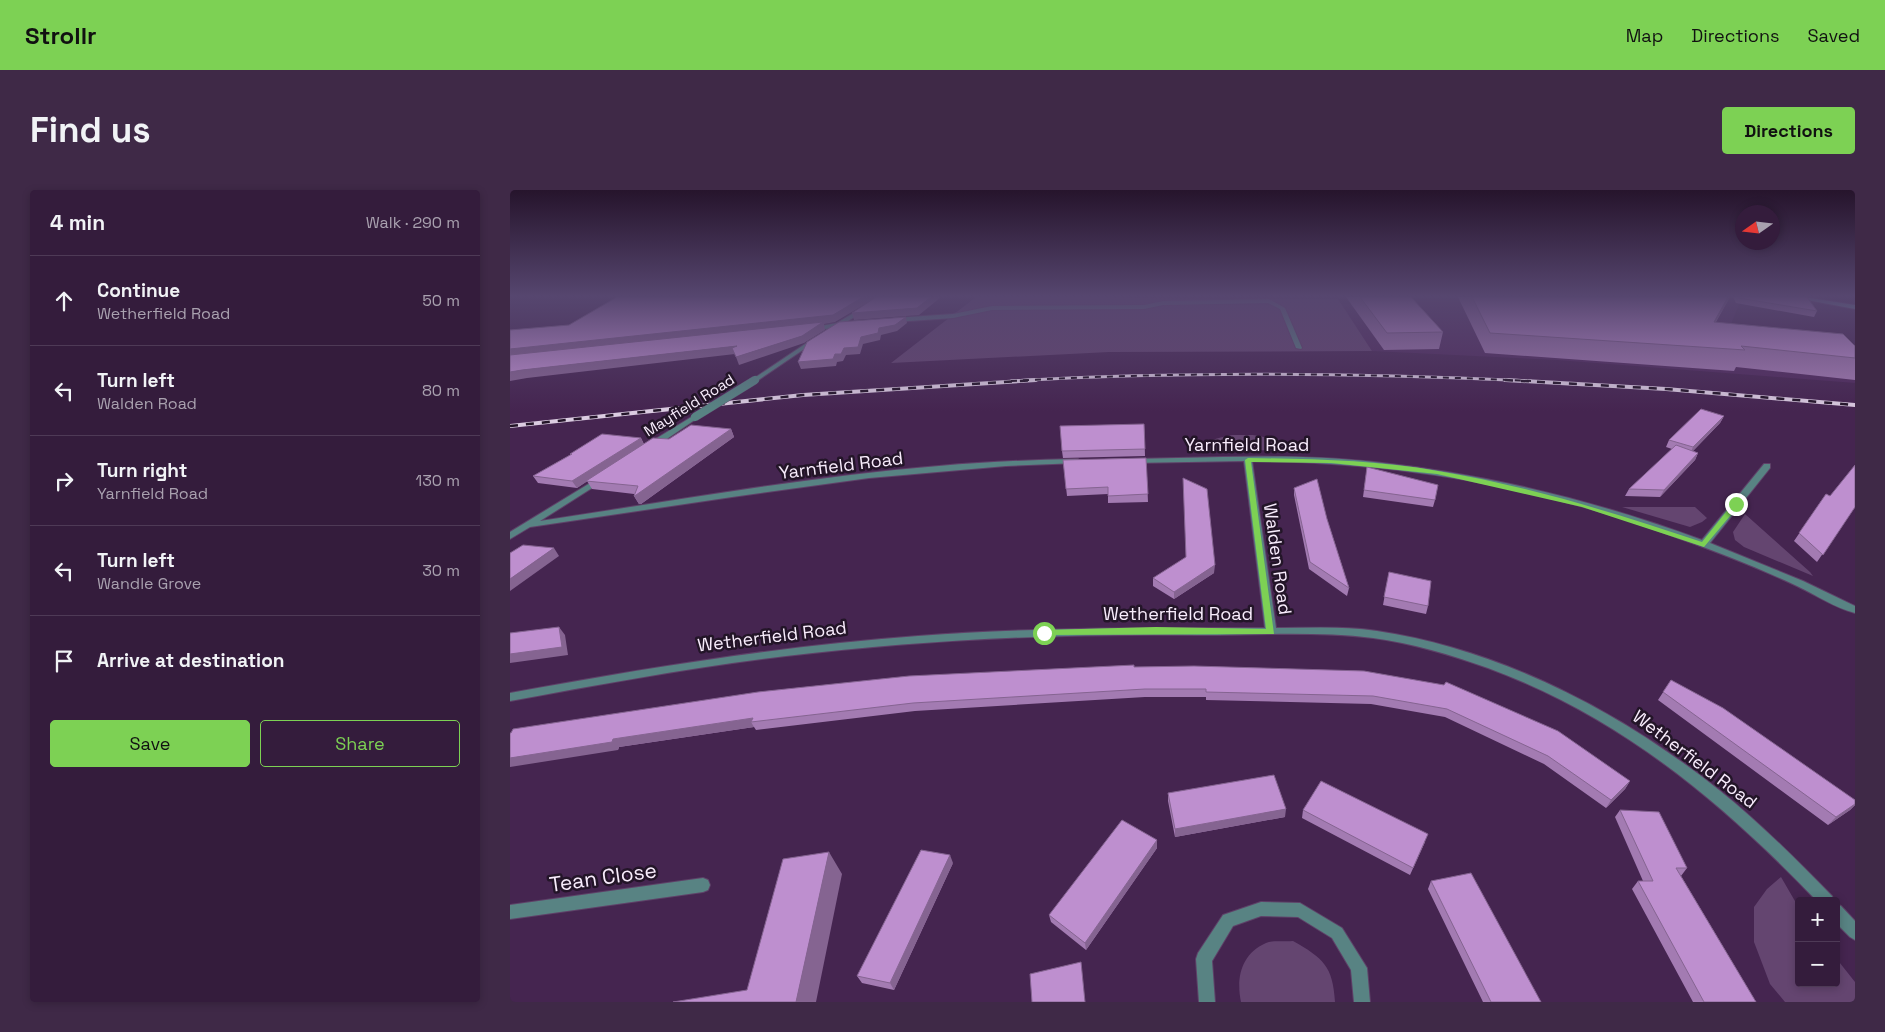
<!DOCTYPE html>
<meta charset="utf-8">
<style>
:root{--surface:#341c3c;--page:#3f2947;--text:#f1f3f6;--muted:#a9a1af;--line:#4e3a56;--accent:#7dd154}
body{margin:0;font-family:"Space Grotesk",sans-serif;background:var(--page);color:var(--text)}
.controls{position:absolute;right:15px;bottom:15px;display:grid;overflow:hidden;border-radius:5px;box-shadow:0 2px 8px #0003}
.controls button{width:45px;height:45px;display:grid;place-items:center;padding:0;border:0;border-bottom:1px solid var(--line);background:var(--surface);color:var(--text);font:25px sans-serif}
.compass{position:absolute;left:1225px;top:15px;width:45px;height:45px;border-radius:50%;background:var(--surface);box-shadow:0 2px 8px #0003;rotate:256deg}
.stop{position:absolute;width:15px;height:15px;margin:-11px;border:4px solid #7dd154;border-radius:50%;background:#fff}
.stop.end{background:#7dd154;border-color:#fff;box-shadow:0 1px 5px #0008}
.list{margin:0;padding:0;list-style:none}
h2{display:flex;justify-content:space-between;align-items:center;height:65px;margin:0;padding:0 20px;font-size:21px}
h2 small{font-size:16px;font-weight:400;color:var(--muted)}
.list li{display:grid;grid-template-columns:32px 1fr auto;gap:15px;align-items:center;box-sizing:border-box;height:90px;padding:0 20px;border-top:1px solid var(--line)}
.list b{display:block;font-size:19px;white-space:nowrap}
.list p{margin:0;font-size:16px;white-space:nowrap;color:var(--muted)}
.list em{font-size:16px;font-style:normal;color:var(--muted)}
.actions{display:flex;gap:10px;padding:15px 20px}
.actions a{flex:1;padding:11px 0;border:1px solid var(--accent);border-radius:5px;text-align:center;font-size:18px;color:var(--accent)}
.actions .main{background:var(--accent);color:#111}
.icon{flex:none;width:28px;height:28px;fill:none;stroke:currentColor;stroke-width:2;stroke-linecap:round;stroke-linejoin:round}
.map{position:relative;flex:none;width:1345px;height:812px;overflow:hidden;border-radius:5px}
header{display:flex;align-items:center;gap:30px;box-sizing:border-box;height:70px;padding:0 25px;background:var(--accent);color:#111}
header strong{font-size:24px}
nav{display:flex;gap:28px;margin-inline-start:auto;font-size:18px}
.intro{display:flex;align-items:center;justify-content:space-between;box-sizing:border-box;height:120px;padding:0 30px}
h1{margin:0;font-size:35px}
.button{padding:12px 22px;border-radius:5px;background:var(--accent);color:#111;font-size:18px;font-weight:700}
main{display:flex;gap:30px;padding:0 30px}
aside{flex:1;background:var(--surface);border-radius:5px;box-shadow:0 2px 8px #0003}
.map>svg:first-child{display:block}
.built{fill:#502b5d}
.green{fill:#644570}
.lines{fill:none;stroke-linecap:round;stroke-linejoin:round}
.lane-casing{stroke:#5e4168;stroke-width:2}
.street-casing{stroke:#5e4168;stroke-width:2}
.secondary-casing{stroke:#5e4168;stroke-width:2}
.lane{fill:#588383;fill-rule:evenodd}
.street{fill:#588383;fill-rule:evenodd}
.secondary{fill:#68afb0;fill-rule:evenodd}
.rail-far1-casing{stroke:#dbcce1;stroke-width:3}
.rail-casing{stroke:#dbcce1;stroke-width:4}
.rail-far1{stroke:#231528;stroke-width:2;stroke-dasharray:6;stroke-linecap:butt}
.rail{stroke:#231528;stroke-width:2.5;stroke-dasharray:8;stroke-linecap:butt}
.street-bridge-casing{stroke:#5e4168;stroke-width:9;stroke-linecap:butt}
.street-bridge{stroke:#588383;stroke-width:8}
.wall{fill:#a37bb2}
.shaded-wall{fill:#856491}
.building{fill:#be8fcf;stroke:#856491}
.route{fill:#7dd154}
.labels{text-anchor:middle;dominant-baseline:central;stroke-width:5;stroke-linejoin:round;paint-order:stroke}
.far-street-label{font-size:15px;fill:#f8ecfc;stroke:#231528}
.street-label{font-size:18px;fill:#f8ecfc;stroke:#231528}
.near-street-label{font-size:21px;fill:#f8ecfc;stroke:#231528}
</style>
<header>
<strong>Strollr</strong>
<nav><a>Map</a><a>Directions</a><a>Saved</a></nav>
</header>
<div class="intro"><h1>Find us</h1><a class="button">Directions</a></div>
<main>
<aside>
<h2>4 min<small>Walk · 290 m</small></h2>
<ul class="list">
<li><svg class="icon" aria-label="ahead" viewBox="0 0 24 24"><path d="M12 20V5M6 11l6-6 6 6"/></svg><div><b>Continue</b><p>Wetherfield Road</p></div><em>50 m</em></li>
<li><svg class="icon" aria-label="left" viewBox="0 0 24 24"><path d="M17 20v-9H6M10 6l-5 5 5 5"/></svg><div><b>Turn left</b><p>Walden Road</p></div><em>80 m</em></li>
<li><svg class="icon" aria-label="right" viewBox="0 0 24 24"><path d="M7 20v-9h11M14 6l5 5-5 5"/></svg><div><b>Turn right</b><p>Yarnfield Road</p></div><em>130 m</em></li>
<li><svg class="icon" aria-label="left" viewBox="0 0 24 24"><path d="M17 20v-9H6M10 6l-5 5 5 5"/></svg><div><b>Turn left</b><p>Wandle Grove</p></div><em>30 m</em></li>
<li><svg class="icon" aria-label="arrive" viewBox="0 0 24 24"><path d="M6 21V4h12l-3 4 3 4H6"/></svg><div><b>Arrive at destination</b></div></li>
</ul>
<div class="actions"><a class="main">Save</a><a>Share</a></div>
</aside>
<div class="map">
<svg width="1345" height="812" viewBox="0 0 1345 812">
<rect width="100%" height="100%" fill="#452550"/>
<path class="built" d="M866,107H1232L1221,134L1324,156L1345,186V193L1047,170L862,161L830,114L870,113Z"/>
<path class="green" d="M466,107L828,109L862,161L599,162L381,173Z
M722,245H743L764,249L788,260L687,261C695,250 708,248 722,245Z
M1112,317H1185L1197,328L1192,332L1180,337Z
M1235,324L1300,382L1303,386L1234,357L1225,350L1223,342Z
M1271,687L1289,718V793H1326V768L1345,792V812H1275L1260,794L1244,752V717L1257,699Z
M783,751C813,768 823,776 825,812H731C726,788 731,764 756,753C763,750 775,752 783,751Z"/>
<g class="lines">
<defs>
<path id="lane" d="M759,109L775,118L792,158L791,159L786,158L770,119L758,113L653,115L634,119L482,120L443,128L384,132L381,130L384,128L443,124L482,116L634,115L653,111Z"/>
<path id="street" d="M370,107H376L327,138L302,140L299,138L327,133Z
M304,148L309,149L247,191H243V189Z
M183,226L189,227L145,257H139V253Z
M712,267C763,266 814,266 864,272C976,284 1087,311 1192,350L1254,274H1260V278L1200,353L1293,391L1345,416V423C1325,418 1306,405 1287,396C1249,378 1210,363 1171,349C1034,297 888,272 742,271L766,438C799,438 834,436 867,441C993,460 1111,522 1209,600C1250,633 1286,669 1322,706L1324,711H1307C1211,611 1109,526 978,478C941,465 902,453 863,448C806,441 746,445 689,445C551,443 413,450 276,466C184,477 92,494 0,511V503C135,478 271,456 408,446C524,437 639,438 755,438L734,271L622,273L618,271L622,269Z
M565,269H568V273L496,276L359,288L222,307L20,337L0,349V342L90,287L94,289L93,291L30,331C163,311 295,287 429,276C474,272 519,270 565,269Z
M193,688L198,690L200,695L198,700L193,702L0,729V715Z
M751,712L790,713L832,738L857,778L860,812H844L841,780L822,748L788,727L751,726L723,736L702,771L705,812H689L686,769L688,763L713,725Z
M1326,714L1331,716L1345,731V750L1340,747L1326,733Z"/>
<path id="secondary" d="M1281,107H1294L1345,115V119Z"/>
</defs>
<use href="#lane" class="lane-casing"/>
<use href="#street" class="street-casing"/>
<use href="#secondary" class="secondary-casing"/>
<use href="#lane" class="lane"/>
<use href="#street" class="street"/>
<use href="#secondary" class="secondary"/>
<defs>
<path id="rail-far1" d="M501,191C674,181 848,183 1021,191"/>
<path id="rail" d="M995,190L1156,199L1345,215
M0,236L293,205L526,190"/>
</defs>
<use href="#rail-far1" class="rail-far1-casing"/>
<use href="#rail" class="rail-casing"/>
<use href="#rail-far1" class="rail-far1"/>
<use href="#rail" class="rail"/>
<defs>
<path id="street-bridge" d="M185,227L245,190"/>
</defs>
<use href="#street-bridge" class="street-bridge-casing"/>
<use href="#street-bridge" class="street-bridge"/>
</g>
<path class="wall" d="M836,107H901L933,142L929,159L874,160Z
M948,107H1220L1206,132L1345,168V190L1226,177L1224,181L975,163Z
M1223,107H1297L1307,121L1304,127L1226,113Z
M1214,226L1210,233L1183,261L1188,263L1185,270L1150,307L1115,306L1119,299L1162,259L1156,257L1159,250Z
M634,234L635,266L553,268L552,261Z
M221,239L224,247L131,314H129L124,306V304L82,299L77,291L67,298L28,293L23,286L60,265V264L131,248L134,254Z
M636,268L638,312L598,313V304L557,306L553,270Z
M857,277L925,310L923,317L853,307Z
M784,298L817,329L839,398L837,406L799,379L784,305Z
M1316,304L1345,317L1307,372L1284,351Z
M879,382L918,416L916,424L873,415Z
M704,383L664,409L643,396V388Z
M624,477L854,481L1120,591L1115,599L1096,618L1034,574L935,527L861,514L696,510V507H635L405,521L246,540L244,537L109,557L108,560L0,543Z
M1161,490L1345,610V615L1340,620L1318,635L1148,510Z
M658,603L775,627L665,647L658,611Z
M793,620L915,652L900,685L792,628Z
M1110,620L1177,678L1171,686L1246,812H1183L1122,699L1128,691H1133L1105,627Z
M647,650V658L576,760L541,732L539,725Z
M443,673L384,800L352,793L347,786Z
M921,691L1031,812H973L918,699Z"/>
<path class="shaded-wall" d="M353,107H367L325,132L314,134L315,140L294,153L229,175L226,167L292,146L0,168V159Z
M421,107H431L409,125L344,130L342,123Z
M1218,107H1220L1194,151L1204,132Z
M396,127L397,133L387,141L371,145L370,150L353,154L350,164L336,165L333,171L327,172L326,176L291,179L288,172L325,164L351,147L369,138Z
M227,156L225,164L17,188L0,191V182L12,180Z
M1214,226L1210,233L1180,264L1183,257Z
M221,239L224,247L131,314H129L124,306Z
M131,248L134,255L67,298L62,291Z
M1188,263L1185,270L1150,307L1154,300Z
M44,358L49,366L0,401V389Z
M705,375L704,383L664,409V402Z
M49,437L55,445L58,465L0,473V464Z
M243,528L241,532L244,537L109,557L108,560L0,577V568L103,549Z
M1120,591L1115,599L1096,618L1101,610Z
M1345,614V615L1340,620L1318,635L1326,627Z
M776,619L775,627L665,647V639Z
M647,650V658L576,760L575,753Z
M319,662L332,684L306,812H286Z
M440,665L443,673L384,800L380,793Z"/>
<path class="building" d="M107,107H353L323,125L0,159V140L59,135Z
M366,107H421L407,118L342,123Z
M850,107H901L933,142L877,143Z
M962,107H1218L1204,132L1333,144L1345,156V168L1231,156L1235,160L980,143Z
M1228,107H1297L1307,121L1229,108Z
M396,127L385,135L369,138L368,143L351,147L348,157L334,158L331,164H325L323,169L288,172L297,152L329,132Z
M313,132L292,146L226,167L222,158L227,156L12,180L0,182V165Z
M1191,219L1214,226L1183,257L1159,250Z
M634,234L635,259L552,261L550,236Z
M181,235L221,239L126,305L124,306L128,296L76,291L143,248L159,249Z
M92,244L131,248L62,291L23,286L62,264H60Z
M1166,255L1188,263L1154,300L1119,299Z
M636,268L638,304L598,306V297L556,299L553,270Z
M1345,275V317L1313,365L1289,343L1316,304L1320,306Z
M857,277L928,295L925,310L854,300Z
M673,288L697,299L705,375L664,402L643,388L676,367Z
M807,289L817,329L839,398L800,372L784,298Z
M13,355L44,358L0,389V363Z
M879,382L921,391L918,416L874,407Z
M49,437L52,457L0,464V443Z
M624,475V477L684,476L854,481L934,495L936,492L1048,541L1120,591L1101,610L1038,566L937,519L863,506L696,502V499H635L403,513L241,532L243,528L103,549L102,552L0,568V543H1L3,539L248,502L399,486Z
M1161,490L1213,518L1345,610V614L1326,627L1153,502Z
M764,585L776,619L665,639L658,603Z
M811,591L918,644L903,678L793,620Z
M1110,620L1149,622L1177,678H1166L1246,812H1194L1128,691H1143Z
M612,630L647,650L575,753L539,725Z
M411,660L440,665L380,793L347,786Z
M319,662L286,812H163L237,800L273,669Z
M961,683L1031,812H981L921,691Z
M571,772L575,812H522L520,784Z"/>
<linearGradient id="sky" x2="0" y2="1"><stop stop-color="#26142c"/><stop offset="0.48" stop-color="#56466f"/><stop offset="1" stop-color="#56466f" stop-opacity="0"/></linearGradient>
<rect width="1345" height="221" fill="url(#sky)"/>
<path class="route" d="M738,268C801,269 865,270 928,281C1018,296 1105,323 1192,352L1224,312L1230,314L1194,357L1072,317L927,284L821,273L741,272L764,444L531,445L530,443L534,440L646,437L756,439L735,270Z"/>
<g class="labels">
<g class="far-street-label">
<text transform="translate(179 215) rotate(-32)">Mayfield Road</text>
</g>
<g class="street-label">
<text x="737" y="254">Yarnfield Road</text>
<text transform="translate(331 275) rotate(-7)">Yarnfield Road</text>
<text transform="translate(768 369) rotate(82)">Walden Road</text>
<text x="668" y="423">Wetherfield Road</text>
<text transform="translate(262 446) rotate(-7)">Wetherfield Road</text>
<text transform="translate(1185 569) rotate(37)">Wetherfield Road</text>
</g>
<g class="near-street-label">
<text transform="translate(93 687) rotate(-8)">Tean Close</text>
</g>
</g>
</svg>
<div class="controls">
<button>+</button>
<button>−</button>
</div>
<svg class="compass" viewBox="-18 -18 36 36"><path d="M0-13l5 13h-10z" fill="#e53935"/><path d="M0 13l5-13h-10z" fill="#a9a1af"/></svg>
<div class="stop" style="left:534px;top:443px"></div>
<div class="stop end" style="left:1226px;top:314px"></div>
</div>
</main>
